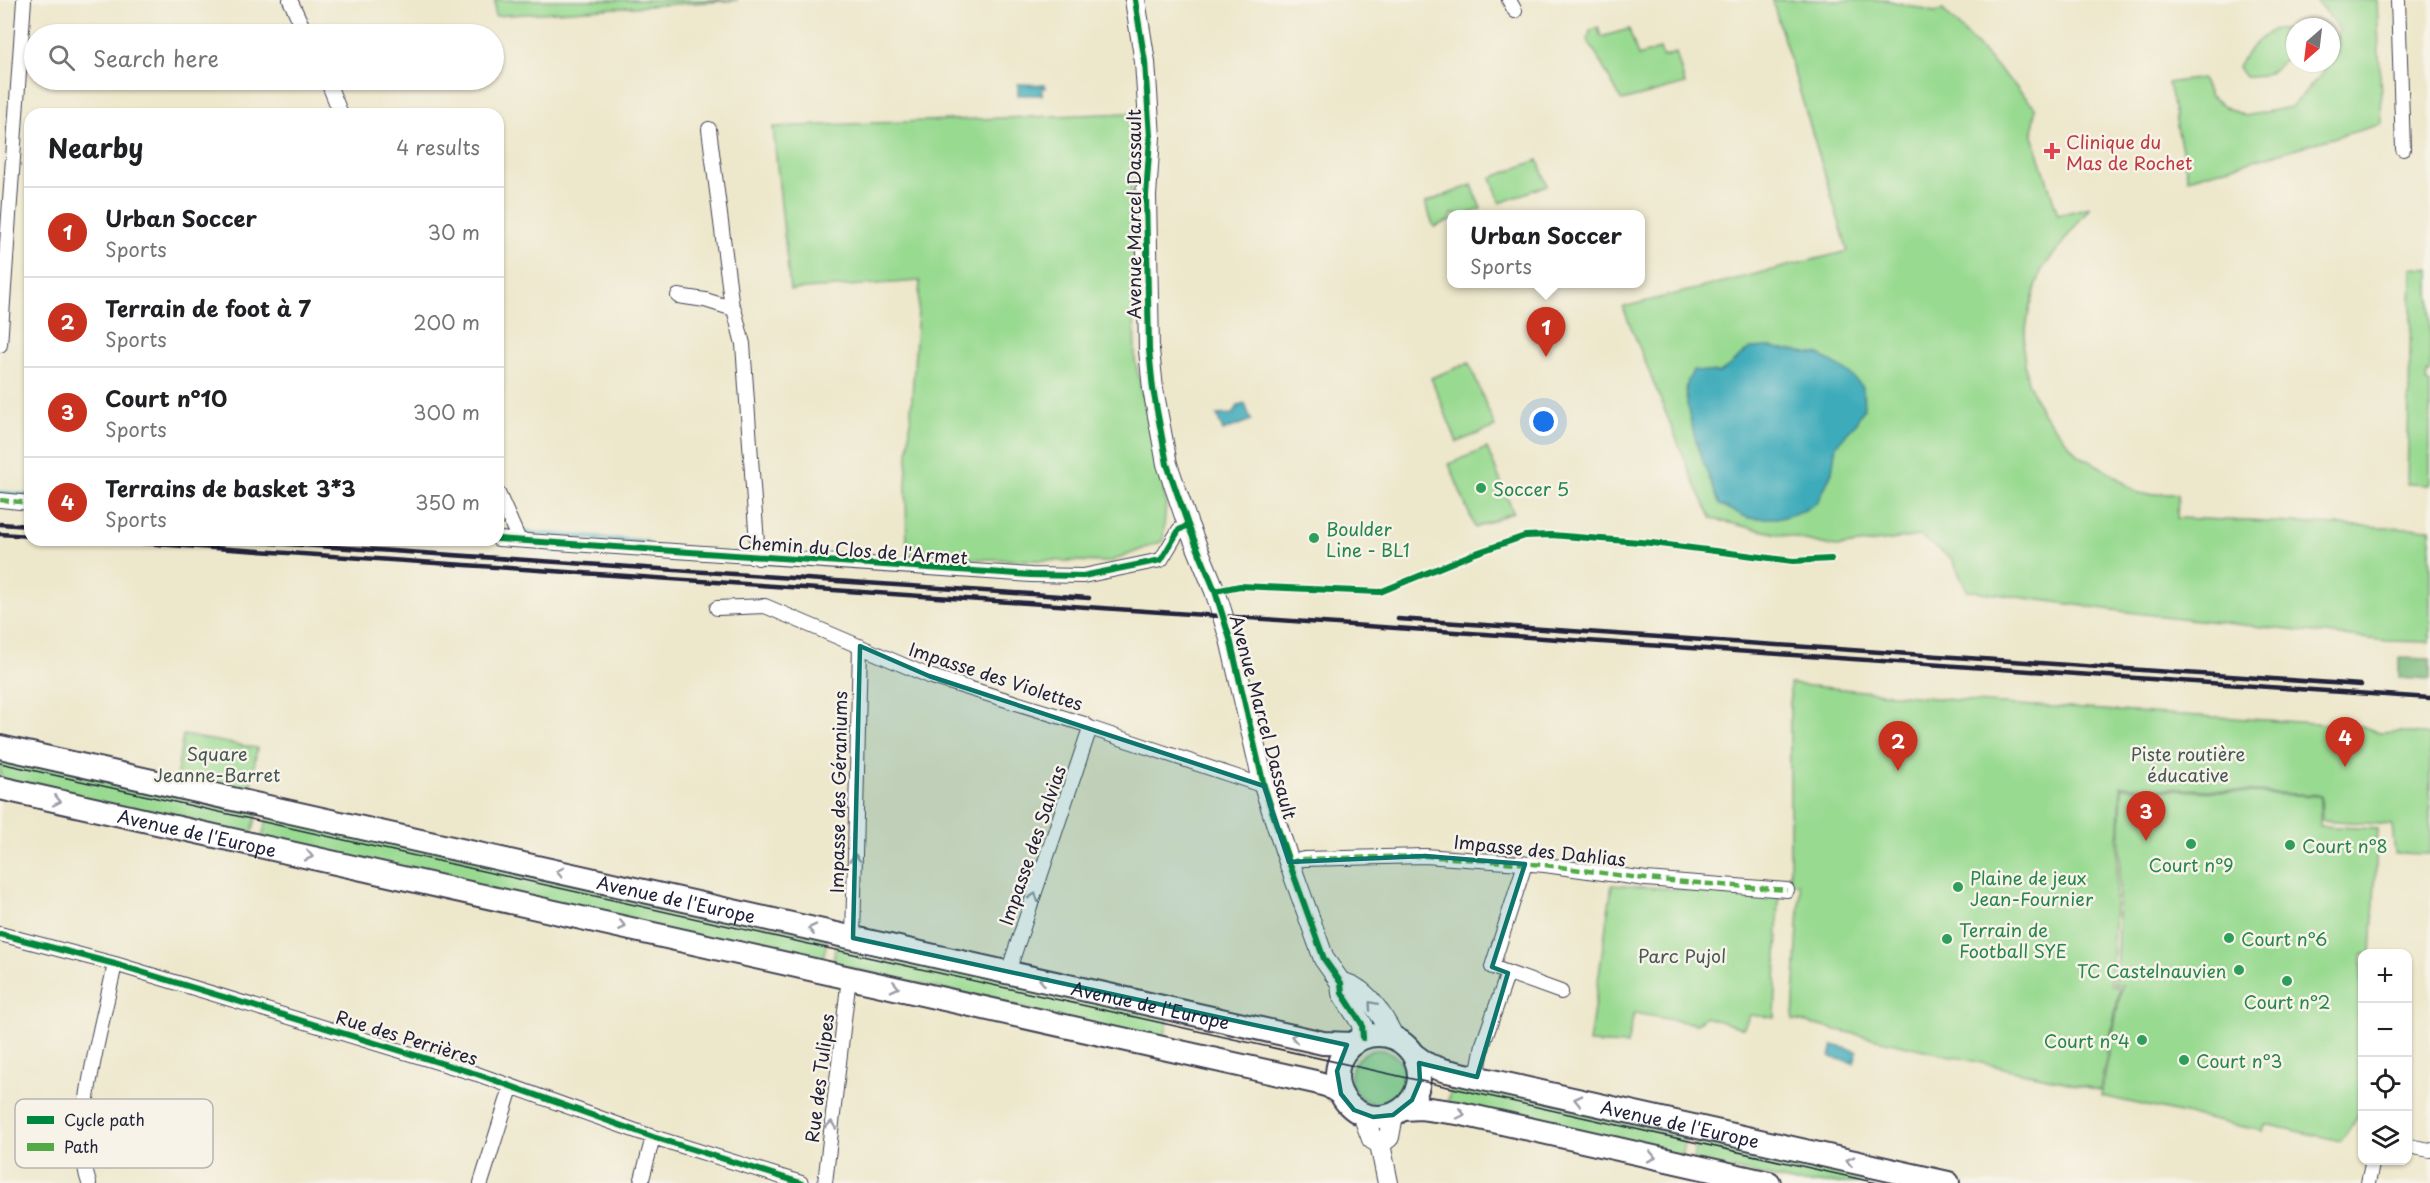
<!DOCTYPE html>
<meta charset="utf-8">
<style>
:root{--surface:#fff;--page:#f2f2f2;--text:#202124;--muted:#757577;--line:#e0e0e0;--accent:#c8321e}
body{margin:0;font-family:"Playpen Sans",sans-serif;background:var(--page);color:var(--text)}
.controls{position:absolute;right:18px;bottom:18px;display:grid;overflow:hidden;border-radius:12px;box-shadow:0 2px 4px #0004}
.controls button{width:54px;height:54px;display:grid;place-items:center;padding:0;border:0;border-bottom:2px solid var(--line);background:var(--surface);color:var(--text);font:30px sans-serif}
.compass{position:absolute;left:2286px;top:18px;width:54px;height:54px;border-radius:50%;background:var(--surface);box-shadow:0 2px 4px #0004;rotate:208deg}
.you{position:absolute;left:1544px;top:422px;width:21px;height:21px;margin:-15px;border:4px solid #fff;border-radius:50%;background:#1a73e8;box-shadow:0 0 0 9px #1a73e833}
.badge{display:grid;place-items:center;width:39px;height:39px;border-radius:50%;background:var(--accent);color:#fff;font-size:20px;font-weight:700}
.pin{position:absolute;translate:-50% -50px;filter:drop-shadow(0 2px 3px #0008)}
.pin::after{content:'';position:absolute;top:32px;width:21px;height:18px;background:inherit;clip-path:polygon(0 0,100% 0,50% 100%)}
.popup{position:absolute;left:1447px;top:210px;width:198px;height:78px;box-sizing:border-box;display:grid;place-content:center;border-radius:12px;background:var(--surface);filter:drop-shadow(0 2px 4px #0005);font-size:20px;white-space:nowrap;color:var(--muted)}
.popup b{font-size:22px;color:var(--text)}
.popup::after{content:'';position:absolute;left:50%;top:100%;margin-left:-12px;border:12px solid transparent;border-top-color:var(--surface)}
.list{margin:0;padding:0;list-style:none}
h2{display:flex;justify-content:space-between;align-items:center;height:78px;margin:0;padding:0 24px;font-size:26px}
h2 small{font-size:20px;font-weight:400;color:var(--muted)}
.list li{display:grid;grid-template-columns:39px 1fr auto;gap:18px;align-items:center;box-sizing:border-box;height:90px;padding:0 24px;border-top:2px solid var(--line)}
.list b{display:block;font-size:22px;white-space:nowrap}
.list p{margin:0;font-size:20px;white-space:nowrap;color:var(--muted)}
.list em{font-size:20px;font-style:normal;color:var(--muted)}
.icon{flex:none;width:33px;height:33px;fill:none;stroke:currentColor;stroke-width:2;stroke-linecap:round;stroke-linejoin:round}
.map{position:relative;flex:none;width:2430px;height:1183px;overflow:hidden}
.search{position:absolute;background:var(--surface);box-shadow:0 2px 4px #0004;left:24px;top:24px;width:480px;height:66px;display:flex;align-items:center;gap:15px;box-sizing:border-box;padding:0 21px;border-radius:33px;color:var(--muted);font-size:22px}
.panel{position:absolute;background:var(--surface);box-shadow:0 2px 4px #0004;left:24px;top:108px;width:480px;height:438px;border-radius:18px}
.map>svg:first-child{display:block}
.green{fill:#99da91;stroke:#5e7e66;stroke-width:1.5}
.forest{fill:#7aba7b;stroke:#4e6e5b;stroke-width:1.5}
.water{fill:#3cabba;stroke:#2f667a;stroke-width:1.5}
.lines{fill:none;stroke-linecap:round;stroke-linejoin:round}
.stream{stroke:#3cabba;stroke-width:5}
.street-casing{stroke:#404051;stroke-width:16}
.secondary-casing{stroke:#404051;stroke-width:22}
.primary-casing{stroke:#404051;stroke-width:26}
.street{stroke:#fff;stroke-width:14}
.secondary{stroke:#fff;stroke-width:20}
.primary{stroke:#fff;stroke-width:22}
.tram{stroke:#22223b;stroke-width:1.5}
.rail{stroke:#22223b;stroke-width:4.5}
.quiet{stroke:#53aa46;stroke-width:4.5;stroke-dasharray:9 4.5;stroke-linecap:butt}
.cycleway-casing{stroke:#f7f3e8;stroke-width:10}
.cycleway{stroke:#00873e;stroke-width:6}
.oneway{stroke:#9c9ca7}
.marked{fill:#0f766e;fill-opacity:0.2;stroke:#0f766e;stroke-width:4.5;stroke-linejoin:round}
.health-dot{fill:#e0444e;stroke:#f7f3e8;stroke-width:2}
.leisure-dot{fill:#2e9e5b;stroke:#f7f3e8;stroke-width:2}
.labels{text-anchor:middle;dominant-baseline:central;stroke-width:5;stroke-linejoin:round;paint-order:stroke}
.health-label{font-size:18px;fill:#be3a42;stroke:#f7f3e8;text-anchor:start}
.street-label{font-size:18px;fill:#22223b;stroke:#f7f3e8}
.leisure-label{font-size:18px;fill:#27864d;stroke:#f7f3e8;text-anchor:start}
.park-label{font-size:18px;fill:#465955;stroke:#f7f3e8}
.key{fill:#f7f3e8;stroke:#b7b4b4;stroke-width:1.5}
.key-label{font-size:16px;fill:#22223b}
</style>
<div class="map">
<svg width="2430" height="1183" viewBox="0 0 2430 1183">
<rect width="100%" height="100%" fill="#f7f3e8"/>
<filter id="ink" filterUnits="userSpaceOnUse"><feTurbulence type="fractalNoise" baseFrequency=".0167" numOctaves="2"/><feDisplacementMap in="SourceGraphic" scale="12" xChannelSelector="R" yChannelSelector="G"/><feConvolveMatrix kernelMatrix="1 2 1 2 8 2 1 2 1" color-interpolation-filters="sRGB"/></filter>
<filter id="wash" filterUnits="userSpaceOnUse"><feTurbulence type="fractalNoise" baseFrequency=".008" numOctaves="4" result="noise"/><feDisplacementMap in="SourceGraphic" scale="24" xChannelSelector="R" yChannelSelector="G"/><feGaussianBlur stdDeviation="1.35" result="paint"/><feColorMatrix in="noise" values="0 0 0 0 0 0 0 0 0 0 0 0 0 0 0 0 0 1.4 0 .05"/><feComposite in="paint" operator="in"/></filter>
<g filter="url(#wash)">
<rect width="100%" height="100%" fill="#ede7cb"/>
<path class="green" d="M495,0H738L495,16Z
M1772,0H1886L1934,12L1943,10L2035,107L2033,136L2058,215L2090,207L2041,271L2029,311L2023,347L2027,379L2040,410L2078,455L2108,471L2139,494H2178L2177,518L2430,529V642L2388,641L2135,613L1967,590L1952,559L1920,536L1836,547L1712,519L1693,480L1623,307L1848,251Z
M2316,0H2377L2382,124L2188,179L2168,83L2202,78L2209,95L2226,107L2245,116L2291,107L2322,74L2328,63H2331L2339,29Z
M1598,27L1601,37L1629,29L1638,56L1660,49L1663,57L1676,53L1685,84L1622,101L1588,40L1590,31Z
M2275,28L2287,30L2295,38V51C2280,65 2266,79 2245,77L2238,67C2245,51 2260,38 2275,28Z
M1130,113L1135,360L1166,502L1163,541L1109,562L907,557L906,484L920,281L790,290L773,127Z
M1538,160L1547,185L1500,203L1491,178Z
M1472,185L1481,209L1467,214H1452L1451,220L1434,227L1425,203Z
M2412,268L2430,269V373H2427L2426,383L2430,384V485L2407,484Z
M1469,363L1495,427L1457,442L1431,378Z
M1487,448L1513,512L1475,528L1449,464Z
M1790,684L1986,703L2362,726L2379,733L2402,732L2430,735V854L2395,853L2392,825L2322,820L2321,795L2121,786L2111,985L2120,988L2100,1090L1793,1020L1800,890L1799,884H1790Z
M183,735L257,748L250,792L176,779Z
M0,751L258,810L251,837L0,781Z
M2122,788L2320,796V826L2378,829L2371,953L2362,954V1110L2341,1141L2265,1124L2263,1131L2101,1096L2122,985L2114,984L2117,956Z
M268,812L828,938L821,966L262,839Z
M1612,885L1779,895L1775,1018L1750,1015L1743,1028L1705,1017L1696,1024L1634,1013L1627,1045L1589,1043Z
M837,939L1170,1014L1163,1042L840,965L833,962Z
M1351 1077a27 27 0 1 1 54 0a27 27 0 1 1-54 0Z
M1454,1076L1687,1129L1681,1158L1447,1105Z
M1697,1133L1926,1183H1797L1693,1160Z"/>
<path class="forest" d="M2399,658L2430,659V680L2399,678Z"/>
<path class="water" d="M1018,84L1045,85L1046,88H1042V95H1018Z
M1770,347L1820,355L1848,372L1863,387L1864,409L1853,427L1836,445L1832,472L1818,502L1803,511L1781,518H1748L1720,505C1709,478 1681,411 1687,383C1688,379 1692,374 1693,370L1720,373L1750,348Z
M1245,404L1251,420L1223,431L1217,415L1233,414L1238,406Z
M1833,1045L1857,1051L1854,1063L1830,1057Z"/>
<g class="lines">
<path class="stream" d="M0,493L30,496
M498,531L646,542"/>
</g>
</g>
<g filter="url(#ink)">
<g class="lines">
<defs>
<path id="street" d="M290,0L306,34
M1509,0L1515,11
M2398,0L2403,149
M327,80L341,114
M709,129L732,308
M678,296L705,300L734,309L743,344L758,558
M0,345L24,0
M498,493L519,540
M0,500L30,503
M498,539L1031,575L1083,576L1161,560L1179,530L1188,525
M717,608L765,606L929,676L1084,724L1090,728L1264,786
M1289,862L1304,859L1425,856L1545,865L1646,879L1787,890
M1525,864L1492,967L1561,992
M0,934L115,964L477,1074L653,1137L801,1183
M853,938L860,646
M1008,972L1090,728
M1477,1077L1483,1044L1508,973
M2408,1146L2430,1150
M89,1183C70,1132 104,1019 115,964
M481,1183L511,1088
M641,1183L653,1137
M825,1183L849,977
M2368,1183L2373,1160"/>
<path id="secondary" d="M1135,0L1145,62L1150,137L1146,196L1149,350L1153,389L1167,464L1188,525L1215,591L1230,639L1264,786L1289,862L1324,959L1341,983L1342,993L1362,1024L1363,1038
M1341,983C1366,986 1384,1018 1394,1038
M1363,1115L1372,1139L1380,1144L1388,1183
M1380,1144L1389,1137L1393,1115"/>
<g id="primary">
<path id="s1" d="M0,747L1301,1038L1323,1043L1353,1044"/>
<path id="s2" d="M0,788L1315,1082L1329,1086L1341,1094"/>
<circle cx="1378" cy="1076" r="41"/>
<path id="s3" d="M1414,1055L1428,1065L1443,1070L1948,1183"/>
<path d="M1403,1109L1421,1108L1458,1113L1769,1183"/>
</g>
</defs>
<use href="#street" class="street-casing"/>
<use href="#secondary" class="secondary-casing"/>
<use href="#primary" class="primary-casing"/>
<use href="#street" class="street"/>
<use href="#secondary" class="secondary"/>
<use href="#primary" class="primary"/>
<path class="tram" d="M0,763L1877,1183"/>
<path class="rail" d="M0,524L30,526
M0,534L30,536
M95,540L2430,698
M230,540L1089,598
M1398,619L2361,685"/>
<path class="quiet" d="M0,500L30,503
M1289,862L1304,859L1425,856L1545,865L1646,879L1787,890"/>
<defs>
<path id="cycleway" d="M1135,0L1145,62L1150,137L1146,196L1149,350L1153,389L1167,464L1188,525L1215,591L1230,639L1264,786L1289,862L1324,959L1341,983L1342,993L1362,1024L1363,1038
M498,539L1031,575L1083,576L1161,560L1179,530L1188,525
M1215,591L1240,586L1380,592L1473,554L1525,536L1551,535L1652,543L1793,561L1831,559
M0,934L115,964L477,1074L653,1137L801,1183"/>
</defs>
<use href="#cycleway" class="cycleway-casing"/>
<use href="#cycleway" class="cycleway"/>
</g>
<defs><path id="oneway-chevron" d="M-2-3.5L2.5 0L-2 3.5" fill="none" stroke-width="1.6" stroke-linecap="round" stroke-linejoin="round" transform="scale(1.5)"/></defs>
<g class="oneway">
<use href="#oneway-chevron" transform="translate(57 801) rotate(12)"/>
<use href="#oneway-chevron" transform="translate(309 856) rotate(13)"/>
<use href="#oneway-chevron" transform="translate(855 858) rotate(-89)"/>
<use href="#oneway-chevron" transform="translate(560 872) rotate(-168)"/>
<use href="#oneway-chevron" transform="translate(1034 897) rotate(-71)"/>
<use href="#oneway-chevron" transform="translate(622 926) rotate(13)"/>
<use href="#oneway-chevron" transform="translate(812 929) rotate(-167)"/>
<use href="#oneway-chevron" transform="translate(1043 980) rotate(-167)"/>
<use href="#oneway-chevron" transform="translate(895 987) rotate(13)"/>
<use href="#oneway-chevron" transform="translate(1372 1005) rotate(-131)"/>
<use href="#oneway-chevron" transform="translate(1295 1037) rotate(-168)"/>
<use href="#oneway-chevron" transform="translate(1578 1100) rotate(-167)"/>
<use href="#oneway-chevron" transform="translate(1461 1114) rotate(12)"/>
<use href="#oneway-chevron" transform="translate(831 1125) rotate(-83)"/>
<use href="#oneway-chevron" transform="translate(1652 1157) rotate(13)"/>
<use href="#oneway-chevron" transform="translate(1850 1161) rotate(-167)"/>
</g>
</g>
<path class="marked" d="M860,646L929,676L1264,786L1289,862L1425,856L1525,864L1492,967L1508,973L1477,1077L1419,1063L1420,1081L1412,1100L1393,1115L1373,1117L1354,1110L1341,1094L1337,1071L1347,1045L853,938Z"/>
<path class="health-dot" d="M2049 142h6v6h6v6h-6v6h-6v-6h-6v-6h6z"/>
<g class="leisure-dot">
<circle cx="1481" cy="488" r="6"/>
<circle cx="1314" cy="538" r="6"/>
<circle cx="2191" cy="844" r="6"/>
<circle cx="2290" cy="845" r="6"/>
<circle cx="1958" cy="887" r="6"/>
<circle cx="2229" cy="938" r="6"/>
<circle cx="1947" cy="939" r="6"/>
<circle cx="2239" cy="970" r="6"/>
<circle cx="2287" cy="981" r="6"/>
<circle cx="2142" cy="1040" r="6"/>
<circle cx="2184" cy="1060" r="6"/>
</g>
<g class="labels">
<g class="health-label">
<text x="2066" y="141">Clinique du<tspan x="2066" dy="21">Mas de Rochet</tspan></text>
</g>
<g class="street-label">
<text transform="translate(1133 214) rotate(-90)">Avenue Marcel Dassault</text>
<text transform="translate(853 549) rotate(4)">Chemin du Clos de l'Armet</text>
<text transform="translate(996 676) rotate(18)">Impasse des Violettes</text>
<text transform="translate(1264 717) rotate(75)">Avenue Marcel Dassault</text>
<text transform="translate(838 792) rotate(-89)">Impasse des Géraniums</text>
<text stroke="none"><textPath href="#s2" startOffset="202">Avenue de l'Europe</textPath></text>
<text transform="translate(1032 845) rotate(-71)">Impasse des Salvias</text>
<text transform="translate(1540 850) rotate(6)">Impasse des Dahlias</text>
<text stroke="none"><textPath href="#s1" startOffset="693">Avenue de l'Europe</textPath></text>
<text stroke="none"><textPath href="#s1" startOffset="1179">Avenue de l'Europe</textPath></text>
<text transform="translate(407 1037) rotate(17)">Rue des Perrières</text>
<text transform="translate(819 1078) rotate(-83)">Rue des Tulipes</text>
<text stroke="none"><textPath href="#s3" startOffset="276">Avenue de l'Europe</textPath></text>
</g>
<g class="leisure-label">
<text x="1493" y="488">Soccer 5</text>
<text x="1326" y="528">Boulder<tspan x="1326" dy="21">Line - BL1</tspan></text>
<text x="2302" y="845">Court n°8</text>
<text x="2191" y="864" text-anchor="middle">Court n°9</text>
<text x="1970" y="877">Plaine de jeux<tspan x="1970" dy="21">Jean-Fournier</tspan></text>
<text x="1959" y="929">Terrain de<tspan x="1959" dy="21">Football SYE</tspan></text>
<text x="2241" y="938">Court n°6</text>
<text x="2227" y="970" text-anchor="end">TC Castelnauvien</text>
<text x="2287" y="1001" text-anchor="middle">Court n°2</text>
<text x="2130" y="1040" text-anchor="end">Court n°4</text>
<text x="2196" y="1060">Court n°3</text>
</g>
<g class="park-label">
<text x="217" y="753">Square<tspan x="217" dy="21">Jeanne-Barret</tspan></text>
<text x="2188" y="753">Piste routière<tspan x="2188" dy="21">éducative</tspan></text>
<text x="1682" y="955">Parc Pujol</text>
</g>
</g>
<rect x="15" y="1099" width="198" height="69" rx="9" class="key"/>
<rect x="27" y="1116" width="27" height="8" fill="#00873e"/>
<rect x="27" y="1143" width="27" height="8" fill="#53aa46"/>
<g class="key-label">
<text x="64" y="1126">Cycle path</text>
<text x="64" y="1153">Path</text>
</g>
</svg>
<div class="controls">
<button>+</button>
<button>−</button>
<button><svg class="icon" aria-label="locate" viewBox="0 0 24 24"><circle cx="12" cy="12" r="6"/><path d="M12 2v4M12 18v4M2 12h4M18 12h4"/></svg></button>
<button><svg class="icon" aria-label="layers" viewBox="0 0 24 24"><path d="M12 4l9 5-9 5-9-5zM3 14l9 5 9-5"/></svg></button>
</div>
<svg class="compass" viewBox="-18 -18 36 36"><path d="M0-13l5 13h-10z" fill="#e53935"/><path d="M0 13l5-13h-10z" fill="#757577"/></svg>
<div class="you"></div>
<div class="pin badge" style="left:1546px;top:357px">1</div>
<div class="popup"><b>Urban Soccer</b>Sports</div>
<div class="pin badge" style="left:1898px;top:771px">2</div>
<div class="pin badge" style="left:2146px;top:841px">3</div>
<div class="pin badge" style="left:2345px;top:767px">4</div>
<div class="search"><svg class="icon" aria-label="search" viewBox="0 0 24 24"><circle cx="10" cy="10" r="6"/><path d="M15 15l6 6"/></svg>Search here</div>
<section class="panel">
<h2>Nearby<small>4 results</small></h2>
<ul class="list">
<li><span class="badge">1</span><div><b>Urban Soccer</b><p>Sports</p></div><em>30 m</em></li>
<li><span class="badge">2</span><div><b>Terrain de foot à 7</b><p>Sports</p></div><em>200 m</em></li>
<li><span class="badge">3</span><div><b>Court n°10</b><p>Sports</p></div><em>300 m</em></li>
<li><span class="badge">4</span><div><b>Terrains de basket 3*3</b><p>Sports</p></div><em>350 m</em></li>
</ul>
</section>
</div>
